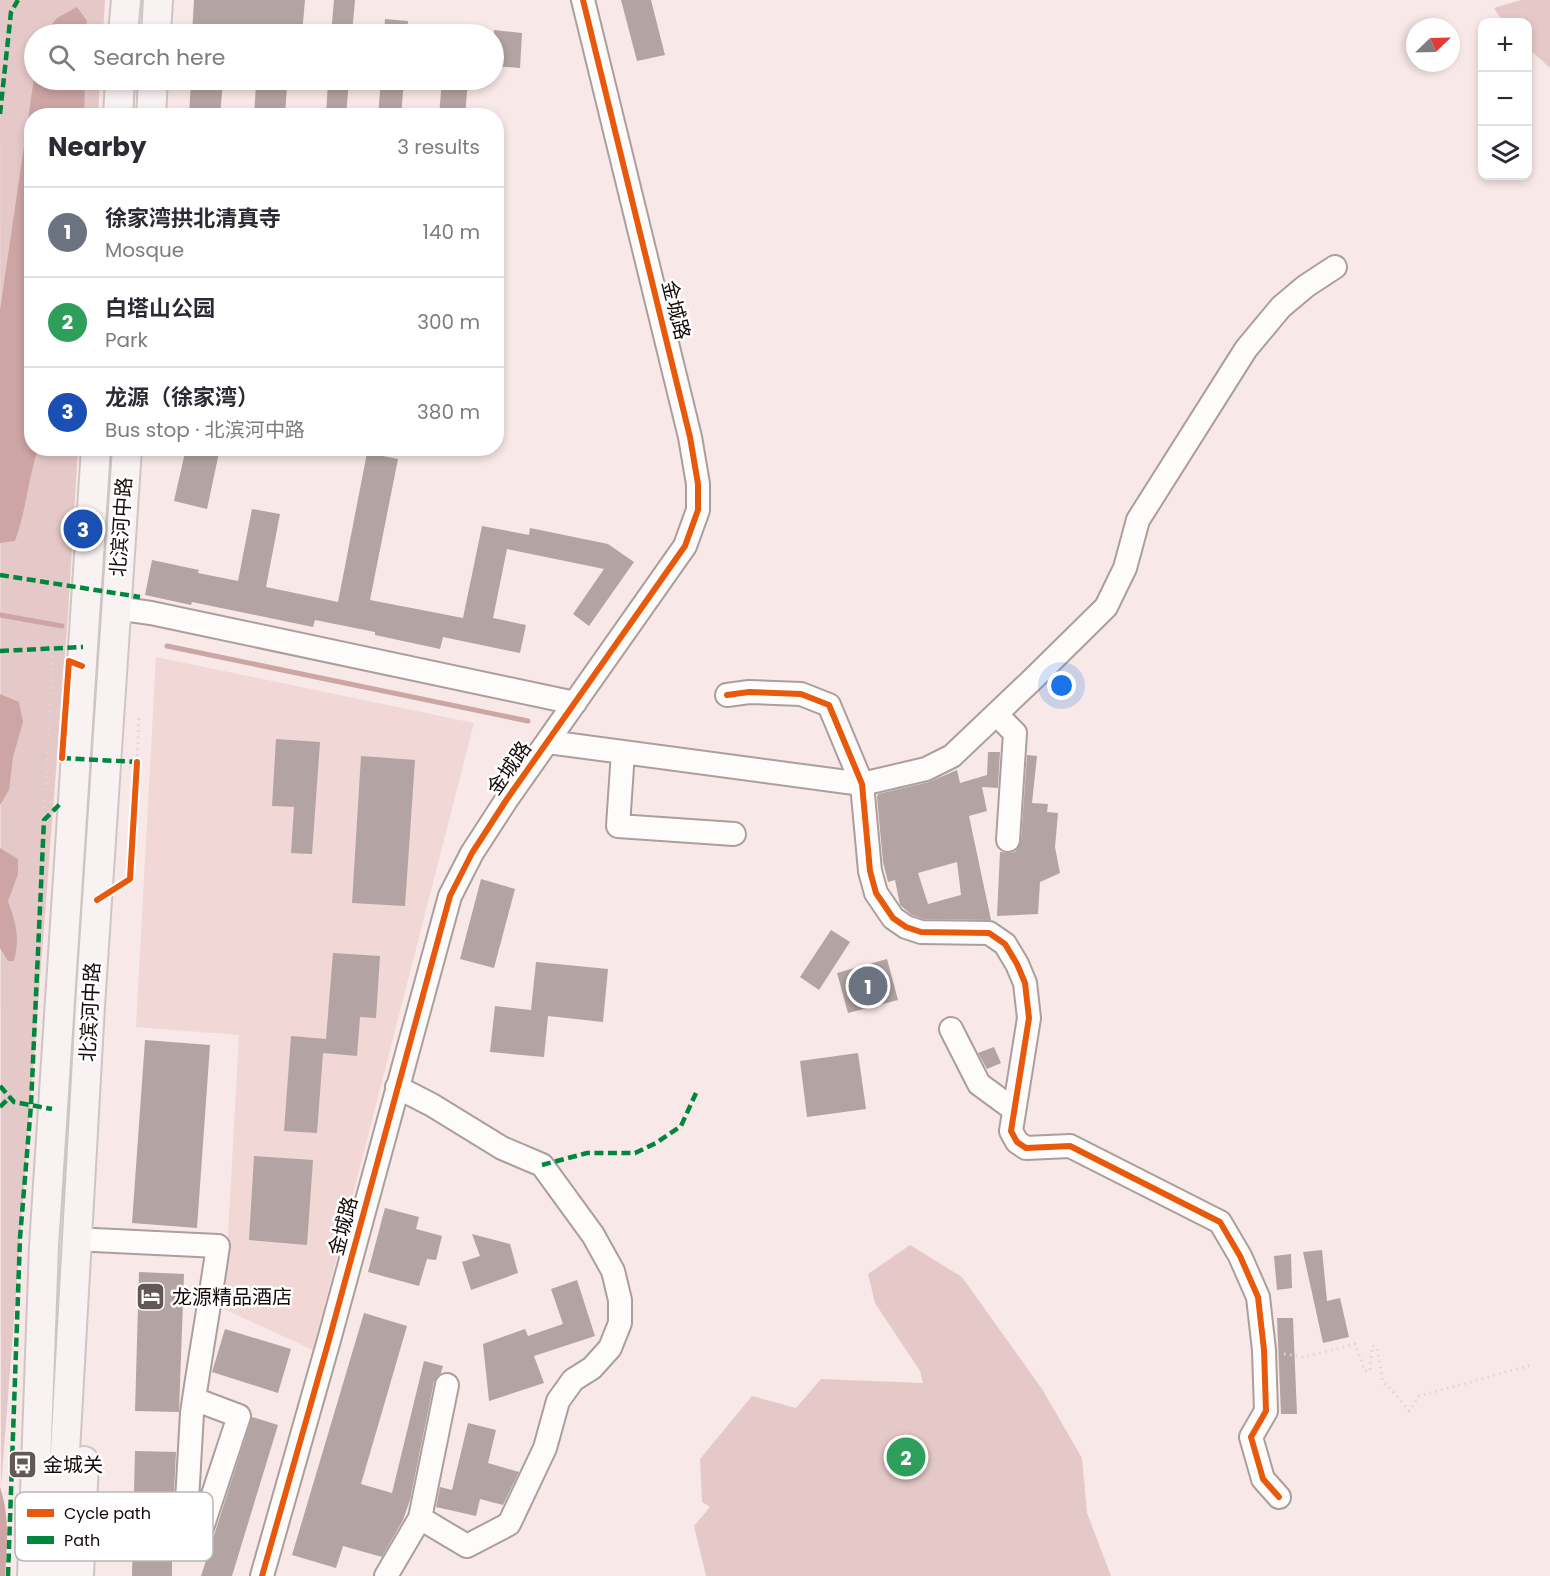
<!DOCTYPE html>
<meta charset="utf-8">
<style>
:root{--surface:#fff;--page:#f2f2f3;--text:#2b2b33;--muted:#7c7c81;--line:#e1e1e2;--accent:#d93025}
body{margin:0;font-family:Poppins,"Noto Sans SC",sans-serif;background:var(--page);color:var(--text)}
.controls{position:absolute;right:18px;top:18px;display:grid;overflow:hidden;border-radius:12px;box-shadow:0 3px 9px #0003}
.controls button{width:54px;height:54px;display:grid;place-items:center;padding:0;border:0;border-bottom:2px solid var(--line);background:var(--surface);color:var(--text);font:30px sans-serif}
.compass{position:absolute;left:1406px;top:18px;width:54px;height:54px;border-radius:50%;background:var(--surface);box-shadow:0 3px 9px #0003;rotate:67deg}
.you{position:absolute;left:1062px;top:686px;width:21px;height:21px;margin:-15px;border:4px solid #fff;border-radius:50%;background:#1a73e8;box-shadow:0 0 0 9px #1a73e833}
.badge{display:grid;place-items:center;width:39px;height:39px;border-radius:50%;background:var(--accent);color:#fff;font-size:20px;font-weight:700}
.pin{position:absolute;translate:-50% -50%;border:3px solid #fff;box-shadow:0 2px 6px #0006}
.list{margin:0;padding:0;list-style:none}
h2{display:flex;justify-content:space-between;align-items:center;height:78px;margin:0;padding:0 24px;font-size:26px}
h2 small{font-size:20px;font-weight:400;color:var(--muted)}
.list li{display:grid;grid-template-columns:39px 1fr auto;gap:18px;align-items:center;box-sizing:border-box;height:90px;padding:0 24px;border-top:2px solid var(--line)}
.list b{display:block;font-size:22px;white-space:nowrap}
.list p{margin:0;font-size:20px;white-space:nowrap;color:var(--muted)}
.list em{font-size:20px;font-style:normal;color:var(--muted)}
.icon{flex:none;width:33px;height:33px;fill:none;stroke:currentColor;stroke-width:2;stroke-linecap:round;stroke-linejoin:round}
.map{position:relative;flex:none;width:1550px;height:1576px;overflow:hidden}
.search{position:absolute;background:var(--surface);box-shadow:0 3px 9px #0003;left:24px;top:24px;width:480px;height:66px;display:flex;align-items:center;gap:15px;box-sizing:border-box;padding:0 21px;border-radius:33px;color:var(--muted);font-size:22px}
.panel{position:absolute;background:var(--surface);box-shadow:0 3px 9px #0003;left:24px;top:108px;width:480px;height:348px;border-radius:24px}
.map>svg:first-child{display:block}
.built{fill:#f1d7d6}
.green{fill:#e5c9c8}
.water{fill:#cca5a4}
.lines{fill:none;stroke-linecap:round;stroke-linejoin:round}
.stream{stroke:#cca5a4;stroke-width:5}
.building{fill:#b3a3a3;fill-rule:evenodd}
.minor-casing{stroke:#ab9e9d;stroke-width:26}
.major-casing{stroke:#cec6c5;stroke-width:32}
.path{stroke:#dcd7d7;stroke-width:3;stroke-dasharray:1.5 4.5;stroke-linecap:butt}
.minor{stroke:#fefcfb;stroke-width:22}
.major{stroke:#f9f2f2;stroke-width:28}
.quiet{stroke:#00873e;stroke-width:4.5;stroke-dasharray:9 4.5;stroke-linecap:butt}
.cycleway-casing{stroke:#fff;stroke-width:10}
.cycleway{stroke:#e8590c;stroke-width:6}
.labels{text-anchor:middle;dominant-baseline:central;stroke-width:5;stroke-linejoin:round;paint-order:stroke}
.street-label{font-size:20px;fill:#150a0a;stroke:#fff}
.poi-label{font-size:20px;fill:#150a0a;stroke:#fff;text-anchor:start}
.key{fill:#fff;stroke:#b9b6b6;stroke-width:1.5}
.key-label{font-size:16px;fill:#150a0a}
</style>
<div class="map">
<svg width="1550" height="1576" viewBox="0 0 1550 1576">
<rect width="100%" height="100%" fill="#f8e8e7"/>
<path class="built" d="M156,657L474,723L313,1350L224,1309L239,1035L136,1027Z"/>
<path class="green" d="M0,0H105L103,34H34V80H100L98,115L32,116V448L78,449L68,614L1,1488Z
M1521,0H1550V68L1528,48V22H1503L1494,8Z
M910,1245L962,1277L1042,1389L1082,1458L1087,1513L1111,1576H706L694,1526L710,1507L702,1502L700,1459L752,1396L796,1408L821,1379L923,1383L920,1371L875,1303L868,1274Z"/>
<path class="water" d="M77,7L87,21L86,34H44L57,18Z
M34,78V80H85L84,115L32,116V448L38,449C28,479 26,511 15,541L0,543V310Z
M0,694L19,702L23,722L13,757L9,790L0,805Z
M0,848L18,859V874L8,901C16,924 20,937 14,961H8L0,948Z
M0,1487C10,1516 7,1545 5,1576H0Z"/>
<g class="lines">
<path class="stream" d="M0,615L62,626
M167,646L528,721"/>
</g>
<path class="building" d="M194,0H305L302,34H192Z
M334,0H355L352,34H331Z
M621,0H651L665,55L637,61Z
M385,19L408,21L407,34H384Z
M494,30L522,33L520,68L494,66Z
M191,80H223L220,116H189Z
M328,80H349L346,116H326Z
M381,80H404L401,116H378Z
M442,80H468L465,116H439Z
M256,84L287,86L285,116H254Z
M186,448H220L207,509L174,501Z
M367,453L398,459L370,600L463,618L482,526L529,535L530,528L608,544L634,562L589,626L573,614L604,569L507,549L493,618L526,625L520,653L443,637L440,649L375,635V632L315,620L313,627L192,602L191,605L145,595L152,560L199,570L198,573L238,581L252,509L280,514L266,587L338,602Z
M276,739L320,742L312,854L291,853L294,807L272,806Z
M988,752H1000L998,788L982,787L987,811L969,816L991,920L923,919L912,915L900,905L895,880L888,882L883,862L877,797L878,794L929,782L957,770L960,783L987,775ZM957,862L961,895L928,904L918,873Z
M1027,755L1037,756L1032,803L1048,804L1047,812L1058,813L1055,847L1060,873L1040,882L1038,914L997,916L1000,852L1008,853L1015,852L1021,841Z
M361,756L415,760L405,906L352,903Z
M481,879L515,889L494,968L460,959Z
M831,930L850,942L819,990L800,977Z
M333,953L380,956L376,1018L360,1017L357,1056L323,1053L317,1133L284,1131L291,1036L326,1039Z
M887,959L898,1000L848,1013L837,973Z
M536,962L608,969L603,1022L548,1016L544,1057L490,1052L495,1006L531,1010Z
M145,1040L210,1045L197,1228L132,1223Z
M994,1047L1001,1063L987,1069L978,1053Z
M858,1053L866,1109L807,1117L800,1061Z
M254,1156L313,1160L307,1245L249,1240Z
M385,1208L419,1217L416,1229L442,1236L436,1260L427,1259L419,1286L368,1272Z
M472,1234L510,1244L518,1273L471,1290L462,1262L480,1256Z
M1322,1250L1327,1301L1340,1298L1349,1337L1323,1343L1303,1252Z
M1291,1254L1292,1288L1277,1290L1274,1256Z
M139,1272L184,1274L179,1412L135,1411Z
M577,1280L595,1336L534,1356L544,1383L489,1401L483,1344L525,1329L528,1336L563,1324L551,1289Z
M364,1313L407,1326L361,1484L392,1493L424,1361L443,1366L441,1373L434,1382L410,1500L403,1520L382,1557L343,1546L336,1568L292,1555Z
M1277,1318H1293L1297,1414H1281Z
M225,1329L291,1349L278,1393L212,1372Z
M252,1417L278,1425L232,1576H201Z
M468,1423L496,1430L488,1463L519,1472L503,1505L480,1499L476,1516L436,1507L440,1487L452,1490Z
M135,1451L176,1452L172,1535V1576H132Z"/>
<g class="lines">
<defs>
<path id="minor" d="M115,608L151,613L575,703
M727,695L749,692L801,694L829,705L862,784L870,871L876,893L893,918L906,927L921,932L989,933L1005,944L1017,964L1025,983L1029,1018L1011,1131L1017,1142L1026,1148L1070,1146L1220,1222L1240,1256L1258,1297L1264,1350L1266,1411L1251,1437L1263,1479L1279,1497
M996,714L1015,733L1008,840
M548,742L862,784L926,769L952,756L1034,678L1106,607L1125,568L1138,520L1246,349L1281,307L1306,286L1335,267
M623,752L618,826L734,834
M951,1029L979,1084L1013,1109
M397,1087L432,1105L502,1148L542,1165L593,1235L613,1271L620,1300V1323L610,1348L592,1368L573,1380L558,1401L545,1448L509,1524L467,1546L420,1518
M94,1240L218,1246C210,1302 200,1357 192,1413L185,1536L198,1540L239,1416L194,1399
M262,1576L329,1340L450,896L472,853L507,799L685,546L698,510V484L690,437L583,0
M386,1576L420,1518L447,1385"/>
<path id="major" d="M123,34L126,0
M156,34L158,0
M118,116L120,80
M151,116L153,80
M32,1576L44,1246L96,448
M58,1576L90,1006L127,448
M79,1576L84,1461"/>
</defs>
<use href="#minor" class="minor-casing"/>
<use href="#major" class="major-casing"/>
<path class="path" d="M137,762L139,717
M44,820L53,648
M1284,1354L1304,1357L1355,1344L1365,1371H1370L1372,1346L1377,1348L1383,1383L1391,1389L1409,1411L1419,1396L1532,1365"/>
<use href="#minor" class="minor"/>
<use href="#major" class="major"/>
<path class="quiet" d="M0,114L11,12L18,0
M0,575L140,597
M0,651L83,647
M62,758L137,762
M0,1086L14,1102L52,1109
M0,1107L10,1097
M542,1165L587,1153H635L656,1143L681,1126L696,1093
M8,1576L20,1238L31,1105L44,820L60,804"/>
<defs>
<path id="cycleway" d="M727,695L749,692L801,694L829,705L862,784L870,871L876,893L893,918L906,927L921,932L989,933L1005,944L1017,964L1025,983L1029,1018L1011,1131L1017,1142L1026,1148L1070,1146L1220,1222L1240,1256L1258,1297L1264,1350L1266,1411L1251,1437L1263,1479L1279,1497
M62,758L69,661L82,666
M97,900L130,879L137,762
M262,1576L329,1340L450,896L472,853L507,799L685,546L698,510V484L690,437L583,0"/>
</defs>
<use href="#cycleway" class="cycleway-casing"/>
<use href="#cycleway" class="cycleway"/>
</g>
<defs>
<symbol id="hotel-square" viewBox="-11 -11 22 22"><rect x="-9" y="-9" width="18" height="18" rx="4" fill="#645857" stroke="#fff"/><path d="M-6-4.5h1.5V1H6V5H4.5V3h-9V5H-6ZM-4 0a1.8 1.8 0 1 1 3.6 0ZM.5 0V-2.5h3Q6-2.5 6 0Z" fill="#fff"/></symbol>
<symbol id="bus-square" viewBox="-11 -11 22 22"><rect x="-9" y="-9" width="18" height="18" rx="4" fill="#645857" stroke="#fff"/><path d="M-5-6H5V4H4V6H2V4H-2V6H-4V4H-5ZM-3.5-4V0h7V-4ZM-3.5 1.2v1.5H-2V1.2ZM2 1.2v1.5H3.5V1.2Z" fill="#fff"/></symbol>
</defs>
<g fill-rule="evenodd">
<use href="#hotel-square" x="134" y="1280" width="33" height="33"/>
<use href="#bus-square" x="6" y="1448" width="33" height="33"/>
</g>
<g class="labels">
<g class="street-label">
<text transform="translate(676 310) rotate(76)">金城路</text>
<text transform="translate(121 527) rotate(-86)">北滨河中路</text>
<text transform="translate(509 768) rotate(-55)">金城路</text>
<text transform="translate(90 1012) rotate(-87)">北滨河中路</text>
<text transform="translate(343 1226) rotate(-75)">金城路</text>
</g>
<g class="poi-label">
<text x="172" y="1297">龙源精品酒店</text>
<text x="43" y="1465">金城关</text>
</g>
</g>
<rect x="15" y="1492" width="198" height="69" rx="9" class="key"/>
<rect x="27" y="1509" width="27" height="8" fill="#e8590c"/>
<rect x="27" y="1536" width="27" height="8" fill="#00873e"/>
<g class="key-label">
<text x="64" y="1519">Cycle path</text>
<text x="64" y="1546">Path</text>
</g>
</svg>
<div class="controls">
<button>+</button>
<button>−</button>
<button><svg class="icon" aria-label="layers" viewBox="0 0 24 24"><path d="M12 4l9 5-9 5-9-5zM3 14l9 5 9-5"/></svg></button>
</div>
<svg class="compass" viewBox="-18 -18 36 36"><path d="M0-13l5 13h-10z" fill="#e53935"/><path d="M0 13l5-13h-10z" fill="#7c7c81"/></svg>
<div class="you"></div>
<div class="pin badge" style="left:868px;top:986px;background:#6b7280">1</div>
<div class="pin badge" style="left:906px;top:1457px;background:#2e9e5b">2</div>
<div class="pin badge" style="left:83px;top:529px;background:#1a4fb4">3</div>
<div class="search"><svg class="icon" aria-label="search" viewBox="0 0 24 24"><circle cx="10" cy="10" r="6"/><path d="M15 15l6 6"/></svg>Search here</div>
<section class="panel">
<h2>Nearby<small>3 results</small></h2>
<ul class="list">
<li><span class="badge" style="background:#6b7280">1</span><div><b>徐家湾拱北清真寺</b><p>Mosque</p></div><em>140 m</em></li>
<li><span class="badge" style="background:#2e9e5b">2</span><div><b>白塔山公园</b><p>Park</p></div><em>300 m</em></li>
<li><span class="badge" style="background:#1a4fb4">3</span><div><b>龙源（徐家湾）</b><p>Bus stop · 北滨河中路</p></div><em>380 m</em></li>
</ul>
</section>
</div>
